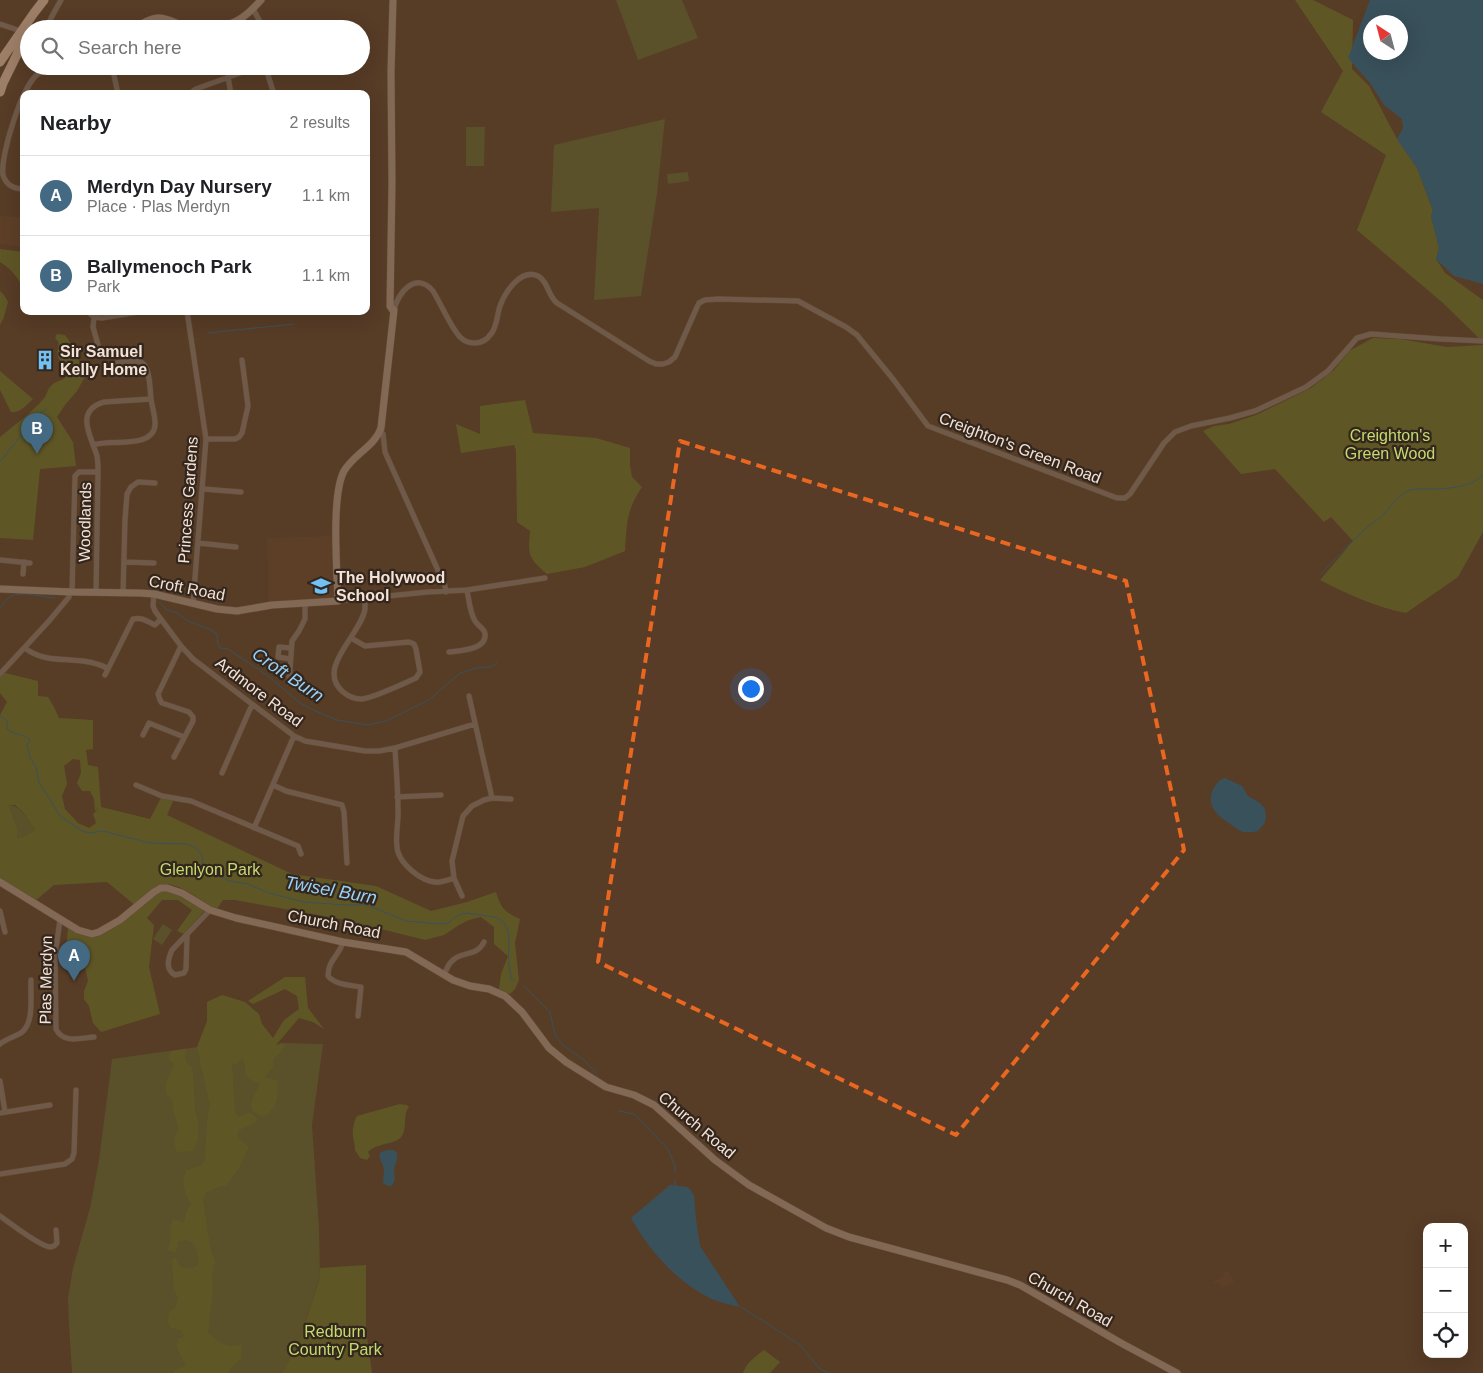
<!DOCTYPE html>
<meta charset="utf-8">
<style>
:root{--surface:#fff;--page:#f6f6f6;--text:#202124;--muted:#757577;--line:#e0e0e0;--accent:#446982}
body{margin:0;font-family:Helvetica,sans-serif;background:var(--page);color:var(--text)}
.controls{position:absolute;right:15px;bottom:15px;display:grid;overflow:hidden;border-radius:10px;box-shadow:0 5px 20px #0002}
.controls button{width:45px;height:45px;display:grid;place-items:center;padding:0;border:0;border-bottom:1px solid var(--line);background:var(--surface);color:var(--text);font:25px sans-serif}
.compass{position:absolute;left:1363px;top:15px;width:45px;height:45px;border-radius:50%;background:var(--surface);box-shadow:0 5px 20px #0002;rotate:324deg}
.you{position:absolute;left:750px;top:688px;width:18px;height:18px;margin:-12px;border:4px solid #fff;border-radius:50%;background:#1a73e8;box-shadow:0 0 0 8px #1a73e833}
.badge{display:grid;place-items:center;width:32px;height:32px;border-radius:50%;background:var(--accent);color:#fff;font-size:16px;font-weight:700}
.pin{position:absolute;translate:-50% -41px;filter:drop-shadow(0 1px 2px #0008)}
.pin::after{content:'';position:absolute;top:26px;width:18px;height:15px;background:inherit;clip-path:polygon(0 0,100% 0,50% 100%)}
.list{margin:0;padding:0;list-style:none}
h2{display:flex;justify-content:space-between;align-items:center;height:65px;margin:0;padding:0 20px;font-size:21px}
h2 small{font-size:16px;font-weight:400;color:var(--muted)}
.list li{display:grid;grid-template-columns:32px 1fr auto;gap:15px;align-items:center;box-sizing:border-box;height:80px;padding:0 20px;border-top:1px solid var(--line)}
.list b{display:block;font-size:19px;white-space:nowrap}
.list p{margin:0;font-size:16px;white-space:nowrap;color:var(--muted)}
.list em{font-size:16px;font-style:normal;color:var(--muted)}
.icon{flex:none;width:28px;height:28px;fill:none;stroke:currentColor;stroke-width:2;stroke-linecap:round;stroke-linejoin:round}
.map{position:relative;flex:none;width:1483px;height:1373px;overflow:hidden}
.search{position:absolute;background:var(--surface);box-shadow:0 5px 20px #0002;left:20px;top:20px;width:350px;height:55px;display:flex;align-items:center;gap:12px;box-sizing:border-box;padding:0 18px;border-radius:28px;color:var(--muted);font-size:19px}
.panel{position:absolute;background:var(--surface);box-shadow:0 5px 20px #0002;left:20px;top:90px;width:350px;height:225px;border-radius:10px}
.map>svg:first-child{display:block}
.built{fill:#654329}
.green{fill:#5d6830}
.forest{fill:#697726;fill-rule:evenodd}
.water{fill:#156c9b;fill-rule:evenodd}
.lines{fill:none;stroke-linecap:round;stroke-linejoin:round}
.stream{stroke:#156c9b;stroke-width:1}
.street-casing{stroke:#745a46;stroke-width:6}
.secondary-casing{stroke:#745a46;stroke-width:8}
.highway-casing{stroke:#745a46;stroke-width:10}
.street{stroke:#8d7f74;stroke-width:5}
.secondary{stroke:#b59f8f;stroke-width:7}
.highway{stroke:#f1cfb6;stroke-width:9}
.marked{fill:none;stroke:#e96720;stroke-width:4;stroke-dasharray:10 6;stroke-linejoin:round}
.labels{text-anchor:middle;dominant-baseline:central;stroke-width:4.5;stroke-linejoin:round;paint-order:stroke}
.poi-label{font-size:16px;font-weight:bold;fill:#f3e2d5;stroke:#33261d;text-anchor:start}
.park-label{font-size:16px;fill:#c5db6f;stroke:#33261d}
.street-label{font-size:16px;fill:#f3e2d5;stroke:#33261d}
.water-label{font-size:18px;font-style:italic;fill:#97d1f8;stroke:#33261d}
</style>
<div class="map">
<svg width="1483" height="1373" viewBox="0 0 1483 1373">
<rect width="100%" height="100%" fill="#583c27"/>
<path class="built" d="M0,216L24,218V247L0,244Z
M333,536L335,593L334,596L332,598L268,603L267,538Z
M1228,1271L1234,1282L1222,1288L1218,1282L1214,1285L1213,1282L1224,1276L1223,1274Z"/>
<path class="green" d="M616,0H682L698,38L638,60Z
M665,119L657,194L641,296L594,300L599,208L551,212L554,145Z
M466,127H485L484,166H466Z
M688,172L689,181L668,184L667,174Z
M9,805C22,806 28,820 35,830L25,836L17,838L15,822Z
M163,924L172,930L162,945L153,939Z
M282,1043L323,1044L312,1125L319,1228L320,1276L299,1343L282,1373H72L69,1325L68,1298L73,1268L90,1208L99,1160L112,1059L197,1047L275,1046Z"/>
<path class="forest" d="M1295,0H1313L1353,20L1352,69L1369,86L1397,139L1417,168L1433,211L1431,216L1439,248L1436,259L1445,273L1483,300V342L1443,303L1357,230L1386,155L1321,112L1343,71Z
M0,249L24,252V290C18,278 12,269 0,262Z
M0,291L4,295L8,302L4,317L0,325Z
M57,334L65,335L68,339L86,375L77,391L65,405L57,417L73,442L76,466L40,469L33,540L0,538V437C13,426 27,416 39,404C41,401 45,398 46,395C48,391 48,388 52,385C57,380 69,380 69,371C69,362 59,363 58,356C56,351 60,346 58,341L55,338Z
M1373,338L1400,339L1447,347L1483,345V532L1458,577L1406,613C1375,607 1347,594 1320,580L1353,541L1331,517L1324,522L1275,469L1241,474L1203,431L1214,426L1229,424L1256,415L1311,388L1334,370L1349,351Z
M0,371L33,399C27,404 20,414 11,412L0,390Z
M525,400L533,433L596,438L630,448V466L632,477L642,487C626,511 627,523 625,551L585,567L547,574C528,558 528,555 530,531L517,522L516,450L514,445L461,453L456,424L480,434V406Z
M1,672L38,681V696L48,697L54,707L59,718L93,720V749L86,750L88,765L98,767L101,807L150,819L162,796L174,799L167,815L292,874L376,886L431,911L467,902L496,892C501,908 504,912 520,919L515,943L519,980L515,989L510,994L499,989L501,974L508,956L494,944V927L481,917L469,920L459,925L444,935L425,940L341,919L235,900H223L216,910C203,902 175,879 160,885C152,888 142,900 136,906L107,882L54,885L35,901L0,880V715L7,702L0,693V674ZM73,759L80,760L81,773L77,783L82,791H90L94,799L95,811L99,808L93,814L96,823L89,828L78,823L65,809L62,796L67,784L64,766ZM9,805H15L23,812L35,830L25,836L17,838V828Z
M172,890L206,909L184,934L177,931L192,910L178,900H162L147,918L154,925L149,967L160,1014L101,1032L93,1023L89,1006L84,999V991L88,981L84,962L80,955L66,951L68,927L93,937L158,891Z
M285,977H305L308,1008L324,1029L313,1022L299,1018L276,1045L282,1043L284,1047L282,1051L273,1059V1067L268,1072L265,1078C269,1079 274,1078 277,1081C279,1084 278,1086 278,1089C277,1104 275,1109 263,1117L252,1111C249,1098 257,1094 260,1083C239,1077 248,1073 243,1058L235,1065L232,1063L235,1112L238,1117L244,1115L250,1112L258,1119L253,1124L239,1130L237,1134L239,1139L249,1147L239,1168L226,1186H220L206,1193L203,1200L210,1247L215,1262L212,1277L213,1291L208,1333C222,1345 224,1347 242,1345L241,1358L229,1370V1373H174V1370L186,1366L177,1348L178,1339L184,1336L181,1330L171,1328L168,1321L169,1313L176,1307L178,1297L174,1290L172,1260L175,1258L178,1261L180,1267C188,1269 193,1270 198,1264C198,1250 195,1235 178,1242L177,1249L175,1253L168,1250C168,1247 170,1245 170,1242C172,1232 168,1231 173,1219L184,1223L186,1212L191,1205C185,1191 180,1185 186,1171L201,1165L205,1160C206,1144 206,1119 210,1105L197,1047L207,1021V1002L222,995L245,1002L259,1014L262,1024L273,1038L284,1020L299,1009L297,996L285,989L253,1004L248,1001Z
M187,1049L185,1055L186,1063L192,1067C194,1081 194,1094 195,1108C195,1112 197,1116 198,1120C199,1130 199,1143 192,1151L177,1152C174,1144 172,1137 178,1130C178,1123 176,1119 174,1113C171,1102 177,1104 166,1094C164,1079 172,1075 174,1064L169,1060V1054L171,1051Z
M400,1104L407,1105L409,1107C402,1115 408,1129 401,1137C394,1145 379,1142 368,1152L370,1156L367,1160L360,1158L355,1150C355,1145 354,1142 353,1137C352,1131 354,1121 357,1116Z
M366,1265V1330L372,1373H282L299,1343L320,1277V1268Z
M764,1350L780,1362L770,1373H743C747,1362 755,1357 764,1350Z"/>
<path class="water" d="M1370,0H1483V284L1454,276L1436,259L1439,248L1431,216L1433,210L1417,168L1397,139L1403,128L1402,119L1384,105L1370,83L1348,58ZM1400,22V52H1370V22Z
M1225,778L1242,786L1248,796L1260,803L1265,809L1266,818L1264,824L1258,831C1253,832 1248,833 1243,832C1238,830 1233,826 1229,823C1216,815 1205,804 1214,788C1216,783 1220,779 1225,778Z
M388,1150H394L397,1153C398,1160 395,1164 394,1170C394,1177 397,1180 391,1186H388L383,1183L384,1169L379,1155L381,1152Z
M670,1185L688,1187L694,1195L696,1219L700,1246L740,1307C732,1305 722,1303 714,1300C680,1285 649,1251 631,1218Z"/>
<g class="lines">
<path class="stream" d="M208,333L294,324
M30,422L35,416L47,409
M0,462L26,429
M1321,574C1335,559 1349,544 1364,530C1369,525 1376,521 1382,516C1390,508 1396,498 1406,492C1413,488 1421,489 1429,489C1446,489 1470,488 1483,475
M159,602L167,610L177,613L188,621L211,630L217,634L218,644L220,648L228,649L267,675L300,703L311,709L337,720L368,725L386,721L429,700L460,673L476,668L490,667L497,663
M0,608C3,604 6,599 11,596C22,591 43,597 55,598
M0,715L7,721V729C17,737 21,732 30,740L27,745L30,758L36,767L39,783L51,801L60,816L82,831L90,833L103,831L150,843L188,844L196,848L202,855L203,866L206,869L229,881L248,884L269,893L304,902L345,905H367L406,921L441,924L449,923C458,912 467,912 480,915C487,916 493,916 499,919C514,927 507,950 509,963C509,968 511,974 511,979L515,981
M524,986L550,1012L555,1035L564,1046L584,1060L598,1075
M619,1111L634,1114L668,1149L675,1166V1172
M675,1180V1186
M741,1307L799,1344L820,1369L829,1373"/>
<defs>
<path id="street" d="M253,9L264,29
M0,24L21,31
M47,29L51,18L61,0
M112,66L118,94
M265,66L274,94
M228,77L231,94
M189,94L196,89L259,66
M24,189C14,189 6,185 3,175C0,156 22,85 38,74C48,67 64,68 76,66
M394,310C398,292 416,271 433,291C441,304 451,328 460,337C464,341 469,343 474,343C481,343 487,340 491,334C497,327 497,315 500,306C505,292 521,268 538,276C548,281 548,296 557,303L649,361L656,364H663L669,362L675,357L697,307L699,303L705,300L718,299L798,301L846,327L857,335L893,379L928,426L1117,498H1125L1130,494L1164,443L1175,432L1191,426L1230,418L1255,411L1306,387L1328,371L1357,338L1371,334L1440,339L1483,341
M87,311L94,317L102,318L144,311
M187,311L206,439L193,603
M94,317L93,327L98,345
M114,366L117,363C123,362 134,360 141,362C150,365 150,390 151,399
M380,431L383,434L385,452L445,586L446,592
M206,439H235L239,437L242,433L248,406L242,360
M93,445C109,439 152,449 155,426C156,418 152,407 151,399L104,402C74,411 91,436 97,456C98,461 98,466 98,472
M203,489L241,492
M198,543L236,547
M0,560L30,563
M124,562L154,563
M23,574L24,562
M72,592L75,476L79,472H98L96,593
M123,593L125,520L127,494L131,487L138,482L155,483
M154,594L153,606L155,611L181,646L193,659L294,736L305,741L365,751H379L395,748L475,724
M338,601L428,592L467,590L545,578
M351,638L365,646L409,642L414,644L416,649L420,672L416,678C405,683 371,699 361,699C355,699 348,696 343,692C315,668 361,635 365,609C365,606 365,601 364,598
M25,648C46,665 73,656 97,664C101,665 105,667 108,669
M449,652C458,651 487,650 485,634C485,629 478,626 475,621C470,613 469,600 467,590
M290,659L278,657L279,647L291,648
M0,674L49,621L69,597V592
M105,675L133,619C143,617 146,621 155,625L161,619
M289,683L292,641L299,631L305,619V603
M469,696L492,798
M143,735L149,723L184,737
M395,748C396,768 398,789 398,809C399,823 394,839 398,852C402,865 421,881 435,882C442,883 448,880 454,878
M174,757L193,721V717L189,712L162,703L160,700L158,694L181,646
M222,773L250,709L253,705
M136,785L162,796L191,801L298,846L301,854
M273,785L286,791L342,805L344,812L347,863
M397,797L441,795
M254,828L294,736
M462,896L454,878L452,861L463,816L472,806L484,800L492,798L511,799
M0,911L5,932
M60,920L55,956L56,1029C63,1044 81,1038 94,1037
M187,935L186,969L184,973L175,975C165,969 168,959 172,950L210,910
M343,942C339,956 328,960 328,976C335,985 351,985 361,987L358,1016
M444,975C446,971 448,964 452,961C462,950 476,958 484,942
M0,1044C6,1039 14,1037 21,1033C35,1023 30,995 31,980
M0,1081L5,1112
M0,1113L50,1105
M0,1174L65,1164L72,1159L74,1153L76,1090
M0,1216C10,1223 39,1246 50,1247C54,1247 54,1246 57,1243L56,1230"/>
<path id="secondary" d="M134,29C162,9 165,21 193,29
M213,29C236,24 246,17 261,0
M15,49L29,55
M0,589L72,592L140,593L154,594L217,609L237,611L272,605L338,601C337,571 331,495 344,471C354,454 375,446 381,428L394,310L392,309L390,306L392,183L391,72L393,0
M0,882L78,930L92,934L99,932L120,920L154,892L161,888H167L182,893L210,910L236,918L343,942L406,952L453,980L470,986L489,989L505,996L522,1012L549,1048L566,1062L606,1087L634,1095L654,1105L715,1160L749,1185L826,1228L849,1237L1007,1280L1020,1285L1121,1343L1177,1373"/>
<path id="highway" d="M0,62L34,13L44,0
M0,92L3,83L29,30"/>
</defs>
<use href="#street" class="street-casing"/>
<use href="#secondary" class="secondary-casing"/>
<use href="#highway" class="highway-casing"/>
<use href="#street" class="street"/>
<use href="#secondary" class="secondary"/>
<use href="#highway" class="highway"/>
</g>
<path d="M0 0H1483V1373H0ZM680,441L1126,581L1184,850L956,1135L598,962Z" fill="#583c27" fill-opacity=".55" fill-rule="evenodd"/>
<path class="marked" d="M680,441L1126,581L1184,850L956,1135L598,962Z"/>
<defs>
<symbol id="building-bare" viewBox="-9 -9 18 18"><path d="M-4-6H4V6H1V3H-1V6H-4ZM-2.5-4.3h1.7v1.8h-1.7ZM.8-4.3h1.7v1.8H.8ZM-2.5-1h1.7V.8h-1.7ZM.8-1h1.7V.8H.8Z" fill="#71c1f5" stroke="#33261d" stroke-width="2.5" paint-order="stroke"/></symbol>
<symbol id="school-bare" viewBox="-9 -9 18 18"><path d="M0-5L7-2L0 1L-7-2ZM-4 1L0 2.5L4 1V4Q0 6-4 4Z" fill="#71c1f5" stroke="#33261d" stroke-width="2.5" paint-order="stroke"/></symbol>
</defs>
<g fill-rule="evenodd">
<use href="#building-bare" x="31" y="346" width="28" height="28"/>
<use href="#school-bare" x="307" y="572" width="28" height="28"/>
</g>
<g class="labels">
<g class="poi-label">
<text x="60" y="351">Sir Samuel<tspan x="60" dy="18">Kelly Home</tspan></text>
<text x="336" y="577">The Holywood<tspan x="336" dy="18">School</tspan></text>
</g>
<g class="park-label">
<text x="1390" y="435">Creighton's<tspan x="1390" dy="18">Green Wood</tspan></text>
<text x="210" y="869">Glenlyon Park</text>
<text x="335" y="1331">Redburn<tspan x="335" dy="18">Country Park</tspan></text>
</g>
<g class="street-label">
<text transform="translate(1020 448) rotate(21)">Creighton's Green Road</text>
<text transform="translate(188 500) rotate(-86)">Princess Gardens</text>
<text transform="translate(85 522) rotate(-89)">Woodlands</text>
<text transform="translate(187 588) rotate(11)">Croft Road</text>
<text transform="translate(259 692) rotate(37)">Ardmore Road</text>
<text transform="translate(334 924) rotate(11)">Church Road</text>
<text transform="translate(46 980) rotate(-89)">Plas Merdyn</text>
<text transform="translate(697 1125) rotate(40)">Church Road</text>
<text transform="translate(1070 1299) rotate(30)">Church Road</text>
</g>
<g class="water-label">
<text transform="translate(288 675) rotate(34)">Croft Burn</text>
<text transform="translate(331 890) rotate(10)">Twisel Burn</text>
</g>
</g>
</svg>
<div class="controls">
<button>+</button>
<button>−</button>
<button><svg class="icon" aria-label="locate" viewBox="0 0 24 24"><circle cx="12" cy="12" r="6"/><path d="M12 2v4M12 18v4M2 12h4M18 12h4"/></svg></button>
</div>
<svg class="compass" viewBox="-18 -18 36 36"><path d="M0-13l5 13h-10z" fill="#e53935"/><path d="M0 13l5-13h-10z" fill="#757577"/></svg>
<div class="you"></div>
<div class="pin badge" style="left:74px;top:981px">A</div>
<div class="pin badge" style="left:37px;top:454px">B</div>
<div class="search"><svg class="icon" aria-label="search" viewBox="0 0 24 24"><circle cx="10" cy="10" r="6"/><path d="M15 15l6 6"/></svg>Search here</div>
<section class="panel">
<h2>Nearby<small>2 results</small></h2>
<ul class="list">
<li><span class="badge">A</span><div><b>Merdyn Day Nursery</b><p>Place · Plas Merdyn</p></div><em>1.1 km</em></li>
<li><span class="badge">B</span><div><b>Ballymenoch Park</b><p>Park</p></div><em>1.1 km</em></li>
</ul>
</section>
</div>
